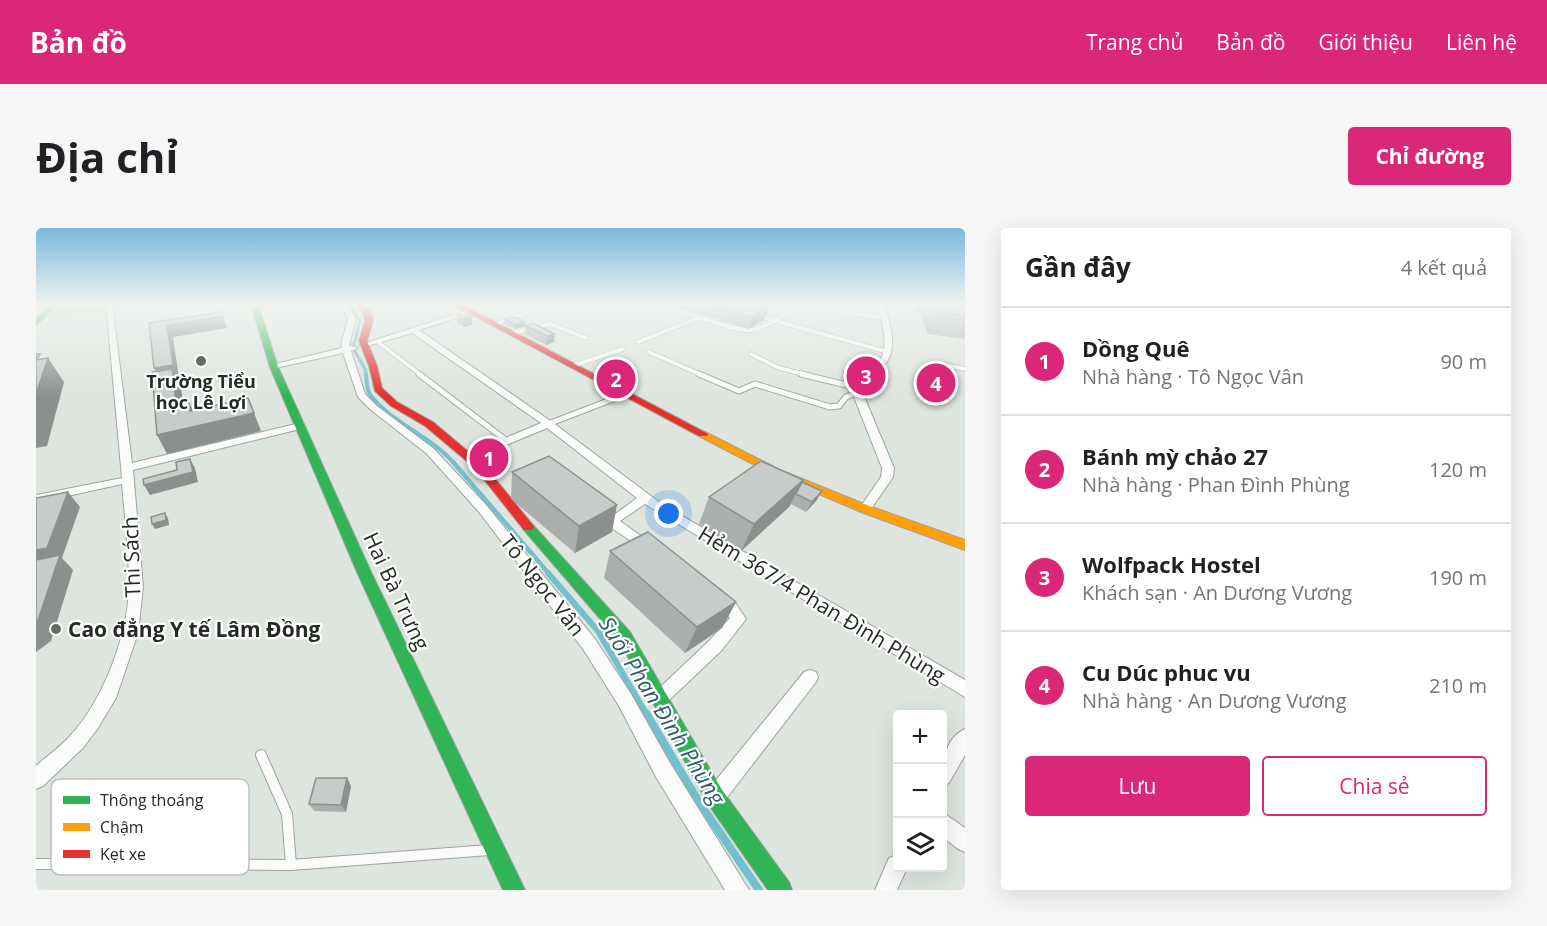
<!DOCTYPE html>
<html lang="vi">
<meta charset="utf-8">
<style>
:root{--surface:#fff;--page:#f6f6f6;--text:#202124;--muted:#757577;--line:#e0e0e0;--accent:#db2777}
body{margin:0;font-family:"Open Sans",sans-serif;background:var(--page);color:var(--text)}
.controls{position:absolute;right:18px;bottom:18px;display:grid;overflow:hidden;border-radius:6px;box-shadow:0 6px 24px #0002}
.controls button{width:54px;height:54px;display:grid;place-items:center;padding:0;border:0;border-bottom:2px solid var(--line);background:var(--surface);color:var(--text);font:30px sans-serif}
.you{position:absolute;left:633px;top:286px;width:21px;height:21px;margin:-15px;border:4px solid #fff;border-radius:50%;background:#1a73e8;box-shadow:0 0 0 9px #1a73e833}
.badge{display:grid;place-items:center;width:39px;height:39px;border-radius:50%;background:var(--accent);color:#fff;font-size:20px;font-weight:700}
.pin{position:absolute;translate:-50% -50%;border:3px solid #fff;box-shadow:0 2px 6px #0006}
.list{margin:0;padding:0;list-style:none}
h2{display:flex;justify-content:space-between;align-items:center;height:78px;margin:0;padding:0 24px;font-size:26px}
h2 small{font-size:20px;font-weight:400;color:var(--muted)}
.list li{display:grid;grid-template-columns:39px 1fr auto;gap:18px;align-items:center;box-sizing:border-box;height:108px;padding:0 24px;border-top:2px solid var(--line)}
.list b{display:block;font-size:22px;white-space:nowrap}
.list p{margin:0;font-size:20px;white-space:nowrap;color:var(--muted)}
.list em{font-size:20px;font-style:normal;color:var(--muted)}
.actions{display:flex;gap:12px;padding:18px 24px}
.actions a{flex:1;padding:14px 0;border:2px solid var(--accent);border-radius:6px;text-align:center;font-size:21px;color:var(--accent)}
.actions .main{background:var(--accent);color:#fff}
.icon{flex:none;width:33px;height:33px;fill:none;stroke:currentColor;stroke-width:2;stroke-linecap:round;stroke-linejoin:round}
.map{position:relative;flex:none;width:929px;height:662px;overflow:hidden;border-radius:6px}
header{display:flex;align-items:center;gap:36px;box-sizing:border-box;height:84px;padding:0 30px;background:var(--accent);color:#fff}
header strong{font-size:28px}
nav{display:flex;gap:33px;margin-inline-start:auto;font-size:21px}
.intro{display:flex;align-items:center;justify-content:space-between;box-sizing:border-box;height:144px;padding:0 36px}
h1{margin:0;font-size:42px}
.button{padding:15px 27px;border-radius:6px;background:var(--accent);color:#fff;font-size:21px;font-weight:700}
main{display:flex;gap:36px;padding:0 36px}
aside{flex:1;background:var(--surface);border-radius:6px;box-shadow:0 6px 24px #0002}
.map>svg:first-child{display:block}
.green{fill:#dbd1b3}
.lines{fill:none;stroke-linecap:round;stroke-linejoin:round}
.stream-far4{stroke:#72c0cd;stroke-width:3}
.stream-far3{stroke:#72c0cd;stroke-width:4}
.stream-far2{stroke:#72c0cd;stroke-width:4.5}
.stream-far1{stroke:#72c0cd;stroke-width:6}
.stream{stroke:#72c0cd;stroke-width:8}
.lane-far2-casing{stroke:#9ea39e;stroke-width:5}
.lane-far1-casing{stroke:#9ea39e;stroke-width:7}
.lane-casing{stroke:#9ea39e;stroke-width:12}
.street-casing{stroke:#9ea39e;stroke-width:2}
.fast-casing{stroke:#9ea39e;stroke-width:2}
.slow-casing{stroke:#9ea39e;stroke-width:2}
.jam-casing{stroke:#9ea39e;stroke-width:2}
.lane-far2{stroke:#fafbfa;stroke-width:4}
.lane-far1{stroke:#fafbfa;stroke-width:5}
.lane{stroke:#fafbfa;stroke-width:10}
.street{fill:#fafbfa;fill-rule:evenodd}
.fast{fill:#30b455;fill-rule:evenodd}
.slow{fill:#ff9f0a;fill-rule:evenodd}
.jam{fill:#e5322d;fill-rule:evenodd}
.wall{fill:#aaafad}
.shaded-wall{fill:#8b8f8d}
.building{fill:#c6ccc9;stroke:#8b8f8d;stroke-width:1.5}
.poi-dot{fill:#666b66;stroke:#fff;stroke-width:2}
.labels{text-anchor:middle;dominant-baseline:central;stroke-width:4.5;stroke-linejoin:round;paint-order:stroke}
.far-poi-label{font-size:18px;font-weight:bold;fill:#252a25;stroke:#fff}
.street-label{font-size:21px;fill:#252a25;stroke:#fff}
.poi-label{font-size:21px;font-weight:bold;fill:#252a25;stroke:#fff;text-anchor:start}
.water-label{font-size:22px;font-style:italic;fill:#2d5c65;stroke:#fff}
.key{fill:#fff;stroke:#bebfbe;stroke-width:1.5}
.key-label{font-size:16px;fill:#252a25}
</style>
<header>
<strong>Bản đồ</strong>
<nav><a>Trang chủ</a><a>Bản đồ</a><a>Giới thiệu</a><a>Liên hệ</a></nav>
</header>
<div class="intro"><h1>Địa chỉ</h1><a class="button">Chỉ đường</a></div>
<main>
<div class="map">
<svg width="929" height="662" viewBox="0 0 929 662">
<rect width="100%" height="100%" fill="#dee4de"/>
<path class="green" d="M25,76H67V84L12,90Z"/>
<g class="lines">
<path class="stream-far4" d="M314,76L324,93L317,120L329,141L330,147"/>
<path class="stream-far3" d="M330,146C331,153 330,162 335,168C354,193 395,209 418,235"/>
<path class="stream-far2" d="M417,234L514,347"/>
<path class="stream-far1" d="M512,345L562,403L611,487"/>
<path class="stream" d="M610,485L663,574L723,662"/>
<defs>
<path id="lane-far2" d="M758,77L849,90
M632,79C649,84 699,104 715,102C730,99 750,88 759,76
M722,88L852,124
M460,96L512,76
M477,105L515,96L550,110
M342,114L385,147
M602,114L665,89
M613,124L666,147
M715,126L743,140L771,147
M901,135L929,141
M539,137L587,121"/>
<path id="lane-far1" d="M383,146L471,213
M663,146L703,163L719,156L794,179L803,178L810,169L821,165
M765,146L819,159
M512,196L593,165"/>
<path id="lane" d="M225,527L251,586L255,637
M0,636L255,637L453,622"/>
<path id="street" d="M70,76H76L96,235L264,195L269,198L268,200L97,242L107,359L102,405L80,470L62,500L47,520L7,558L0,561V538C11,528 24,519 34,508C67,473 93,405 93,357C93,324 89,290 86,256L0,275V267L86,250Z
M304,76H311L320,91L313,117L322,120L315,123L329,166L341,178L398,221L451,278L559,411L595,466L634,535L713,662H689L620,549L583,478L547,421L443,284L390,225L335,182L322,169L307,125L235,141V137L306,120L305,117L312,91Z
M842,76H849C853,95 865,127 844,140C834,146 826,147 824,159L858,240L857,249L833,284L829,285L823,281L845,249L846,240L814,159C819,138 836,144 845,130C853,116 845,91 842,76Z
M432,82L439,84L383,102L516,194L627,277L929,452V469L609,276L584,293L622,320L615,325L610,323L577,301L571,292L601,270L511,200L437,231H429V227L505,195L376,105L328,119L324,117Z
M683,365L700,376L710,391L707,395L685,423L630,475L624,478L618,475L615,470L618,465L673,413L694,390L676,371L678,367Z
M774,442L780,444L782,449L780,454L686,576L679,579L672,576L669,569L672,562L768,444Z
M929,501V527L913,555L906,557C906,538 908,510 929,501Z
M906,584L929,600V624L922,621L906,608Z
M861,627V640H871L861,662H839L853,630Z"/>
<path id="fast" d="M15,76H22L0,97V91Z
M215,76H222L242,139L335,344L489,662H467L321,344L234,139Z
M492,295L496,296L594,404L686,562L753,654L756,662H732L672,576L584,414L488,302L486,299Z"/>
<path id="slow" d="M667,203L744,242L833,278L929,312V322L825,284L736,246L663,208L662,206Z"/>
<path id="jam" d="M321,76H328L336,87L337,93L331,113L341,138L346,160L361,174L397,194L447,236L496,296L498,299L496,302H488L439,240L389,198L355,178L339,163L333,138L323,113L329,93L328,87Z
M416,76H425L672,206L671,208H663Z"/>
</defs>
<use href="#lane-far2" class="lane-far2-casing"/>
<use href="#lane-far1" class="lane-far1-casing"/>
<use href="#lane" class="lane-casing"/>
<use href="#street" class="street-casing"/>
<use href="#fast" class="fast-casing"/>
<use href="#slow" class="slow-casing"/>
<use href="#jam" class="jam-casing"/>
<use href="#lane-far2" class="lane-far2"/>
<use href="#lane-far1" class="lane-far1"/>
<use href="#lane" class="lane"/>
<use href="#street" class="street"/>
<use href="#fast" class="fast"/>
<use href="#slow" class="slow"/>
<use href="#jam" class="jam"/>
</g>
<path class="wall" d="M641,76H692L728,92L712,101L640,78Z
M883,76H929V111L892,106L881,80Z
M421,87L436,97L428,99L422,96Z
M469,91L489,98L479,101L468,96Z
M497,95L518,114L510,117L489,106L490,98Z
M476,244L576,304L539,325L475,271Z
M767,252L766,254L786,263L780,273L770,284L755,276L753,279L705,323L663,296L673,269Z
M574,323L700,374L686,400L649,425L568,350Z
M311,550L315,558L310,584L278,583L273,576Z"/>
<path class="shaded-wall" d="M733,80L728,92L712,101L716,89Z
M187,88L191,100L137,109L143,150H141L145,158L149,193L140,175L125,153L118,140L131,97Z
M436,88V97L428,99L427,91Z
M489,94V98L479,101V97Z
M519,106L518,114L510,117L511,108Z
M12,130L28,154L11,218L0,220V166Z
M152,172L161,190L218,185L225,203L131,226L121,207L154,183Z
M154,231L159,240L162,254L114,267L108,257L157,244Z
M767,252L753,279L705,323L718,296Z
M786,263L780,273L770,284L776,274Z
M32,264L44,279L26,330L37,342L15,413L0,424V322Z
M581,277L576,304L539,325L543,298Z
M129,285L132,290L133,297L119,301L116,296Z
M700,374L686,400L649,425L661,399Z
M311,550L315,558L310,584L305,577Z"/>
<path class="building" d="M675,76H692L711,82L721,77L733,80L716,89Z
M901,76H929V87L905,84Z
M185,84L187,88L131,97L137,137L118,140L113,95Z
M430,85L436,88L427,91L421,87Z
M478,89L489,94L479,97L469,91Z
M497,95L519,106L511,108L490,98Z
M0,126H4L0,132Z
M12,130L0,166V132Z
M136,141L140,175L152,172L154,183L212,170L218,185L121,207L116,144Z
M513,228L581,277L543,298L476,244Z
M154,231L157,244L108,257L107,251L141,242L140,234Z
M725,233L767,252L718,296L673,269Z
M766,254L786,263L776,274L760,266Z
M32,264L11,320L0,322V270Z
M129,285L130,292L116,296L115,289Z
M612,304L700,374L661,399L574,323Z
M24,327L0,398V332Z
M280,550H311L305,577L273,576Z"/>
<linearGradient id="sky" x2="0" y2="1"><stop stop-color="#79b9dd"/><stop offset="0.45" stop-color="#f0f3f0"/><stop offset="1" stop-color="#f0f3f0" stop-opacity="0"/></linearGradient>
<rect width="929" height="169" fill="url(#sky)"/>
<g class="poi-dot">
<circle cx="165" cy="133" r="6"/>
<circle cx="20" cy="401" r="6"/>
</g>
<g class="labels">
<g class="far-poi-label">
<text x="165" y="153">Trường Tiểu<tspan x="165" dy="21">học Lê Lợi</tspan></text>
</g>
<g class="street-label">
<text transform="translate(95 329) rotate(-92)">Thi Sách</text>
<text transform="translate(507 357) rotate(52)">Tô Ngọc Vân</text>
<text transform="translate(361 363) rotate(65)">Hai Bà Trưng</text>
<text transform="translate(786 376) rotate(31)">Hẻm 367/4 Phan Đình Phùng</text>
</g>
<g class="poi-label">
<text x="32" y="401">Cao đẳng Y tế Lâm Đồng</text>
</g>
<g class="water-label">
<text transform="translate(627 482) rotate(58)">Suối Phan Đình Phùng</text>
</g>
</g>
<rect x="15" y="551" width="198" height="96" rx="9" class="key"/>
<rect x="27" y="568" width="27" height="8" fill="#30b455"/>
<rect x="27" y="595" width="27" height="8" fill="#ff9f0a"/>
<rect x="27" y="622" width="27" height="8" fill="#e5322d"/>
<g class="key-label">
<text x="64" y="578">Thông thoáng</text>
<text x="64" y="605">Chậm</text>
<text x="64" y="632">Kẹt xe</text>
</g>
</svg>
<div class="controls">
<button>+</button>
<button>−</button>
<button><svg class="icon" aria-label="layers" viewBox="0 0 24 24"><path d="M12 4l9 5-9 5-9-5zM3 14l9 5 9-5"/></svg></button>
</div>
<div class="you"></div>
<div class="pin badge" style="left:453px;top:230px">1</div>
<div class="pin badge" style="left:580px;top:151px">2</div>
<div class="pin badge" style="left:830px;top:148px">3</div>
<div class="pin badge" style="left:900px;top:155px">4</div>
</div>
<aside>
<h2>Gần đây<small>4 kết quả</small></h2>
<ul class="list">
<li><span class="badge">1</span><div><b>Dồng Quê</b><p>Nhà hàng · Tô Ngọc Vân</p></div><em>90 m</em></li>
<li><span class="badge">2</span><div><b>Bánh mỳ chảo 27</b><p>Nhà hàng · Phan Đình Phùng</p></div><em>120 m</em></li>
<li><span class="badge">3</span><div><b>Wolfpack Hostel</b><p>Khách sạn · An Dương Vương</p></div><em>190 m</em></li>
<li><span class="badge">4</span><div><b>Cu Dúc phuc vu</b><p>Nhà hàng · An Dương Vương</p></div><em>210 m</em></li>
</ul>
<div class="actions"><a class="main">Lưu</a><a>Chia sẻ</a></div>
</aside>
</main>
